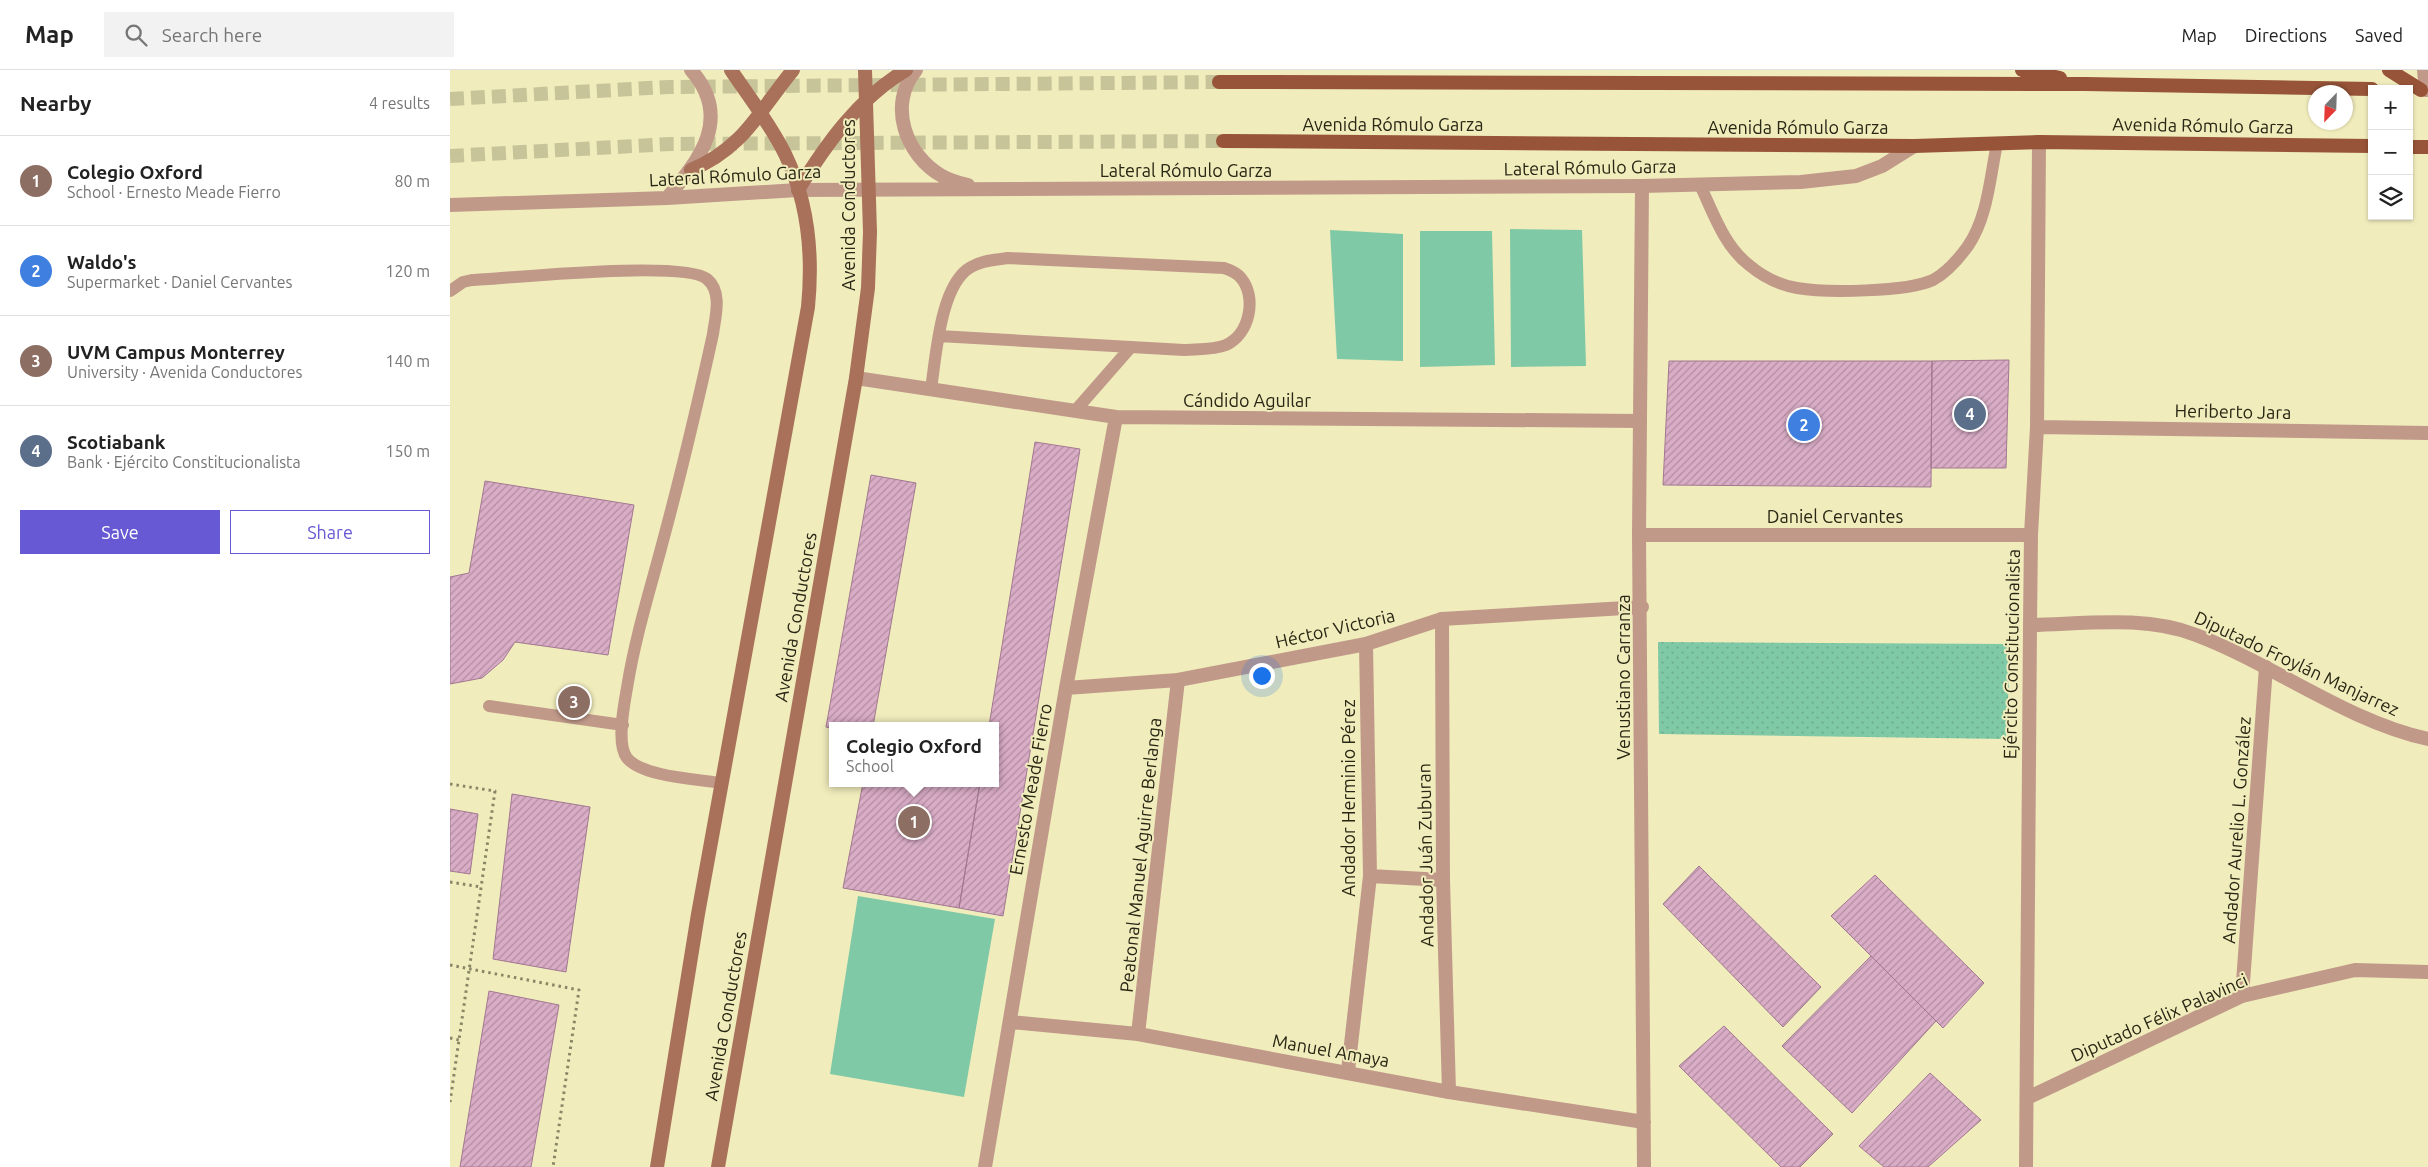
<!DOCTYPE html>
<meta charset="utf-8">
<style>
body{margin:0;font-family:Ubuntu,sans-serif;background:#f2f2f2;color:#222}
.controls{position:absolute;right:15px;top:15px;display:grid;overflow:hidden;border-radius:0px;box-shadow:0 1px 4px #0004}
.controls button{width:45px;height:45px;display:grid;place-items:center;padding:0;border:0;border-bottom:1px solid #e0e0e0;background:#fff;color:#222;font:25px sans-serif}
.compass{position:absolute;left:1858px;top:15px;width:45px;height:45px;border-radius:50%;background:#fff;box-shadow:0 1px 4px #0004;rotate:203deg}
.you{position:absolute;left:811px;top:605px;width:18px;height:18px;margin:-12px;border:4px solid #fff;border-radius:50%;background:#1a73e8;box-shadow:0 0 0 8px #1a73e833}
.badge{display:grid;place-items:center;width:32px;height:32px;border-radius:50%;background:#6659d3;color:#fff;font-size:16px;font-weight:700}
.pin{position:absolute;translate:-50% -50%;border:2px solid #fff;box-shadow:0 1px 5px #0006}
.popup{position:absolute;left:379px;top:652px;width:170px;height:65px;box-sizing:border-box;display:grid;place-content:center;border-radius:0px;background:#fff;filter:drop-shadow(0 1px 4px #0005);font-size:16px;white-space:nowrap;color:#767676}
.popup b{font-size:19px;color:#222}
.popup::after{content:'';position:absolute;left:50%;top:100%;margin-left:-10px;border:10px solid transparent;border-top-color:#fff}
.list{margin:0;padding:0;list-style:none}
h2{display:flex;justify-content:space-between;align-items:center;height:65px;margin:0;padding:0 20px;font-size:21px}
h2 small{font-size:16px;font-weight:400;color:#767676}
.list li{display:grid;grid-template-columns:32px 1fr auto;gap:15px;align-items:center;box-sizing:border-box;height:90px;padding:0 20px;border-top:1px solid #e0e0e0}
.list b{display:block;font-size:19px;white-space:nowrap}
.list p{margin:0;font-size:16px;white-space:nowrap;color:#767676}
.list em{font-size:16px;font-style:normal;color:#767676}
.actions{display:flex;gap:10px;padding:15px 20px}
.actions a{flex:1;padding:11px 0;border:1px solid #6659d3;border-radius:0px;text-align:center;font-size:18px;color:#6659d3}
.actions .main{background:#6659d3;color:#fff}
.icon{flex:none;width:28px;height:28px;fill:none;stroke:currentColor;stroke-width:2;stroke-linecap:round;stroke-linejoin:round}
.map{position:relative;flex:none;width:1978px;height:1097px;overflow:hidden}
header{display:flex;align-items:center;gap:30px;box-sizing:border-box;height:70px;padding:0 25px;background:#fff;border-bottom:1px solid #e0e0e0}
header strong{font-size:24px}
nav{display:flex;gap:28px;margin-inline-start:auto;font-size:18px}
.search{width:350px;height:45px;background:#f2f2f2;display:flex;align-items:center;gap:12px;box-sizing:border-box;padding:0 18px;border-radius:0px;color:#767676;font-size:19px}
main{display:flex}
aside{flex:1;background:#fff}
.map>svg:first-child{display:block}
.park{fill:url(#park-dots)}
.pitch{fill:#7fc9a6}
.building{fill:url(#building-hatch);stroke:#a27891}
.lines{fill:none;stroke-linecap:round;stroke-linejoin:round}
.primary-tunnel{stroke:#c8c49a;stroke-width:14;stroke-dasharray:14 7;stroke-linecap:butt}
.path{stroke:#898666;stroke-width:3;stroke-dasharray:2.5 4;stroke-linecap:butt}
.service{stroke:#c09989;stroke-width:12}
.pedestrian{stroke:#c09989;stroke-width:14}
.minor{stroke:#c09989;stroke-width:14}
.tertiary{stroke:#c09989;stroke-width:14}
.secondary{stroke:#a9715a;stroke-width:14}
.primary{stroke:#975438;stroke-width:14}
.labels{text-anchor:middle;dominant-baseline:central;stroke-width:4;stroke-linejoin:round;paint-order:stroke}
.street-label{font-size:18px;fill:#282614;stroke:#f0ecbc}
</style>
<header>
<strong>Map</strong>
<div class="search"><svg class="icon" aria-label="search" viewBox="0 0 24 24"><circle cx="10" cy="10" r="6"/><path d="M15 15l6 6"/></svg>Search here</div>
<nav><a>Map</a><a>Directions</a><a>Saved</a></nav>
</header>
<main>
<aside>
<h2>Nearby<small>4 results</small></h2>
<ul class="list">
<li><span class="badge" style="background:#8d6e63">1</span><div><b>Colegio Oxford</b><p>School · Ernesto Meade Fierro</p></div><em>80 m</em></li>
<li><span class="badge" style="background:#3f7fe0">2</span><div><b>Waldo's</b><p>Supermarket · Daniel Cervantes</p></div><em>120 m</em></li>
<li><span class="badge" style="background:#8d6e63">3</span><div><b>UVM Campus Monterrey</b><p>University · Avenida Conductores</p></div><em>140 m</em></li>
<li><span class="badge" style="background:#5c6f8a">4</span><div><b>Scotiabank</b><p>Bank · Ejército Constitucionalista</p></div><em>150 m</em></li>
</ul>
<div class="actions"><a class="main">Save</a><a>Share</a></div>
</aside>
<div class="map">
<svg width="1978" height="1097" viewBox="0 0 1978 1097">
<defs>
<pattern id="park-dots" width="8" height="8" patternUnits="userSpaceOnUse" patternTransform="scale(1.25)"><rect width="8" height="8" fill="#7fc9a6"/><path d="M2 2h.1M6 6h.1" fill="none" stroke="#6eac8e" stroke-width="1.8" stroke-linecap="round"/></pattern>
<pattern id="building-hatch" width="6" height="6" patternUnits="userSpaceOnUse" patternTransform="scale(1.25)"><rect width="6" height="6" fill="#daadc7"/><path d="M-1 1l2-2M0 6l6-6M5 7l2-2" fill="none" stroke="#b18da0"/></pattern>
</defs>
<rect width="100%" height="100%" fill="#f0ecbc"/>
<!-- park -->
<path class="park" d="M1208,572L1561,574L1556,669L1209,664Z"/>
<!-- pitch -->
<path class="pitch" d="M1060,159L1132,160L1136,296L1061,297Z
M880,160L953,164V291L887,289Z
M970,161H1042L1045,295L970,297Z
M408,826L545,849L514,1027L380,1004Z"/>
<!-- building -->
<path class="building" d="M1559,290L1556,398H1481L1482,291Z
M1219,291H1482L1481,417L1213,415Z
M585,372L630,379L553,846L509,838L530,713H545V656H539Z
M421,405L466,413L423,656H383V659L376,657Z
M35,411L184,435L158,585L65,572L53,590L32,608L0,614V507L19,503Z
M413,713H530L509,838L393,818Z
M62,724L140,737L116,902L43,889Z
M0,739L28,744L20,804L0,801Z
M1249,796L1371,917L1333,957L1213,834Z
M1425,805L1534,913L1493,958L1381,846Z
M1421,886L1486,951L1402,1043L1332,976Z
M39,921L109,935L81,1097H10Z
M1274,956L1383,1064L1350,1097H1331L1229,996Z
M1480,1003L1531,1050L1478,1097H1434L1409,1076Z"/>
<g class="lines">
<!-- primary-tunnel -->
<path class="primary-tunnel" d="M0,29L218,17L769,12
M0,86L221,74L773,71"/>
<!-- path -->
<path class="path" d="M0,714L45,721L0,1032
M0,812L31,817
M0,895L129,920L103,1097
M0,968L9,970"/>
<!-- service -->
<path class="service" d="M1250,115C1263,142 1274,176 1299,195C1312,206 1330,215 1347,218C1376,223 1457,222 1483,210C1496,203 1510,187 1518,176C1538,147 1540,106 1547,74
M0,221L13,212L22,210C61,208 234,190 257,209C273,222 265,248 263,264C248,332 232,400 214,467C201,517 185,567 177,618C174,635 166,674 177,688C193,707 247,709 271,713
M481,319C486,287 490,214 521,197C532,190 546,190 558,188L774,198C780,200 787,203 791,208C807,227 800,264 776,275C764,280 747,279 734,280L489,266
M625,341L681,277
M39,636L173,655"/>
<!-- pedestrian -->
<path class="pedestrian" d="M992,549L993,810L999,1022
M920,806L993,810
M1792,926L1816,597
M688,964L728,610
M898,1001L920,806L916,574"/>
<!-- minor -->
<path class="minor" d="M1974,0L1976,20
M1192,116L1189,465L1194,1097
M406,308L666,347L1190,351
M1587,357L1978,363
M1189,465H1581
M1580,555C1633,554 1695,545 1746,565C1823,594 1898,652 1978,669
M616,618L728,610L916,574L992,549L1192,537
M560,952L688,964L999,1022L1194,1052
M1577,1028L1792,926L1905,900L1978,902
M535,1097L616,618L666,347
M1576,1097L1580,555L1581,465L1587,357L1589,72"/>
<!-- tertiary -->
<path class="tertiary" d="M466,0C437,35 456,86 492,106C500,111 509,113 518,115
M217,128C250,89 283,48 241,0
M0,135L217,128L348,120L1192,116L1351,112L1406,106L1432,96L1464,76"/>
<!-- secondary -->
<path class="secondary" d="M241,100C294,78 309,41 343,0
M348,120C376,74 409,28 456,0
M207,1097L248,844L358,237C363,186 358,131 335,84C321,55 299,27 281,0
M268,1097L406,308L418,218L420,162L415,0"/>
<!-- primary -->
<path class="primary" d="M1572,0L1610,8
M1939,0L1971,20
M769,12L1635,14L1922,19
M773,71L1464,76L1589,72L1922,76
M1959,77H1978"/>
</g>
<g class="labels">
<!-- street labels -->
<g class="street-label">
<text x="943" y="54">Avenida Rómulo Garza</text>
<text transform="translate(1753 55) rotate(1)">Avenida Rómulo Garza</text>
<text x="1348" y="57">Avenida Rómulo Garza</text>
<text transform="translate(1140 97) rotate(-1)">Lateral Rómulo Garza</text>
<text x="736" y="100">Lateral Rómulo Garza</text>
<text transform="translate(285 105) rotate(-3)">Lateral Rómulo Garza</text>
<text transform="translate(398 135) rotate(-90)">Avenida Conductores</text>
<text x="797" y="330">Cándido Aguilar</text>
<text transform="translate(1783 341) rotate(1)">Heriberto Jara</text>
<text x="1385" y="446">Daniel Cervantes</text>
<text transform="translate(345 547) rotate(-80)">Avenida Conductores</text>
<text transform="translate(885 558) rotate(-13)">Héctor Victoria</text>
<text transform="translate(1561 584) rotate(-89)">Ejército Constitucionalista</text>
<text transform="translate(1847 593) rotate(25)">Diputado Froylán Manjarrez</text>
<text transform="translate(1173 607) rotate(-90)">Venustiano Carranza</text>
<text transform="translate(580 719) rotate(-80)">Ernesto Meade Fierro</text>
<text transform="translate(898 728) rotate(-90)">Andador Herminio Pérez</text>
<text transform="translate(1786 760) rotate(-86)">Andador Aurelio L. González</text>
<text transform="translate(690 785) rotate(-84)">Peatonal Manuel Aguirre Berlanga</text>
<text transform="translate(975 785) rotate(-91)">Andador Juán Zuburan</text>
<text transform="translate(275 946) rotate(-80)">Avenida Conductores</text>
<text transform="translate(1709 947) rotate(-24)">Diputado Félix Palavinci</text>
<text transform="translate(881 980) rotate(10)">Manuel Amaya</text>
</g>
</g>
</svg>
<div class="controls">
<button>+</button>
<button>−</button>
<button><svg class="icon" aria-label="layers" viewBox="0 0 24 24"><path d="M12 4l9 5-9 5-9-5zM3 14l9 5 9-5"/></svg></button>
</div>
<svg class="compass" viewBox="-18 -18 36 36"><path d="M0-13l5 13h-10z" fill="#e53935"/><path d="M0 13l5-13h-10z" fill="#767676"/></svg>
<div class="you"></div>
<div class="pin badge" style="left:464px;top:752px;background:#8d6e63">1</div>
<div class="popup"><b>Colegio Oxford</b>School</div>
<div class="pin badge" style="left:1354px;top:355px;background:#3f7fe0">2</div>
<div class="pin badge" style="left:124px;top:632px;background:#8d6e63">3</div>
<div class="pin badge" style="left:1520px;top:344px;background:#5c6f8a">4</div>
</div>
</main>
